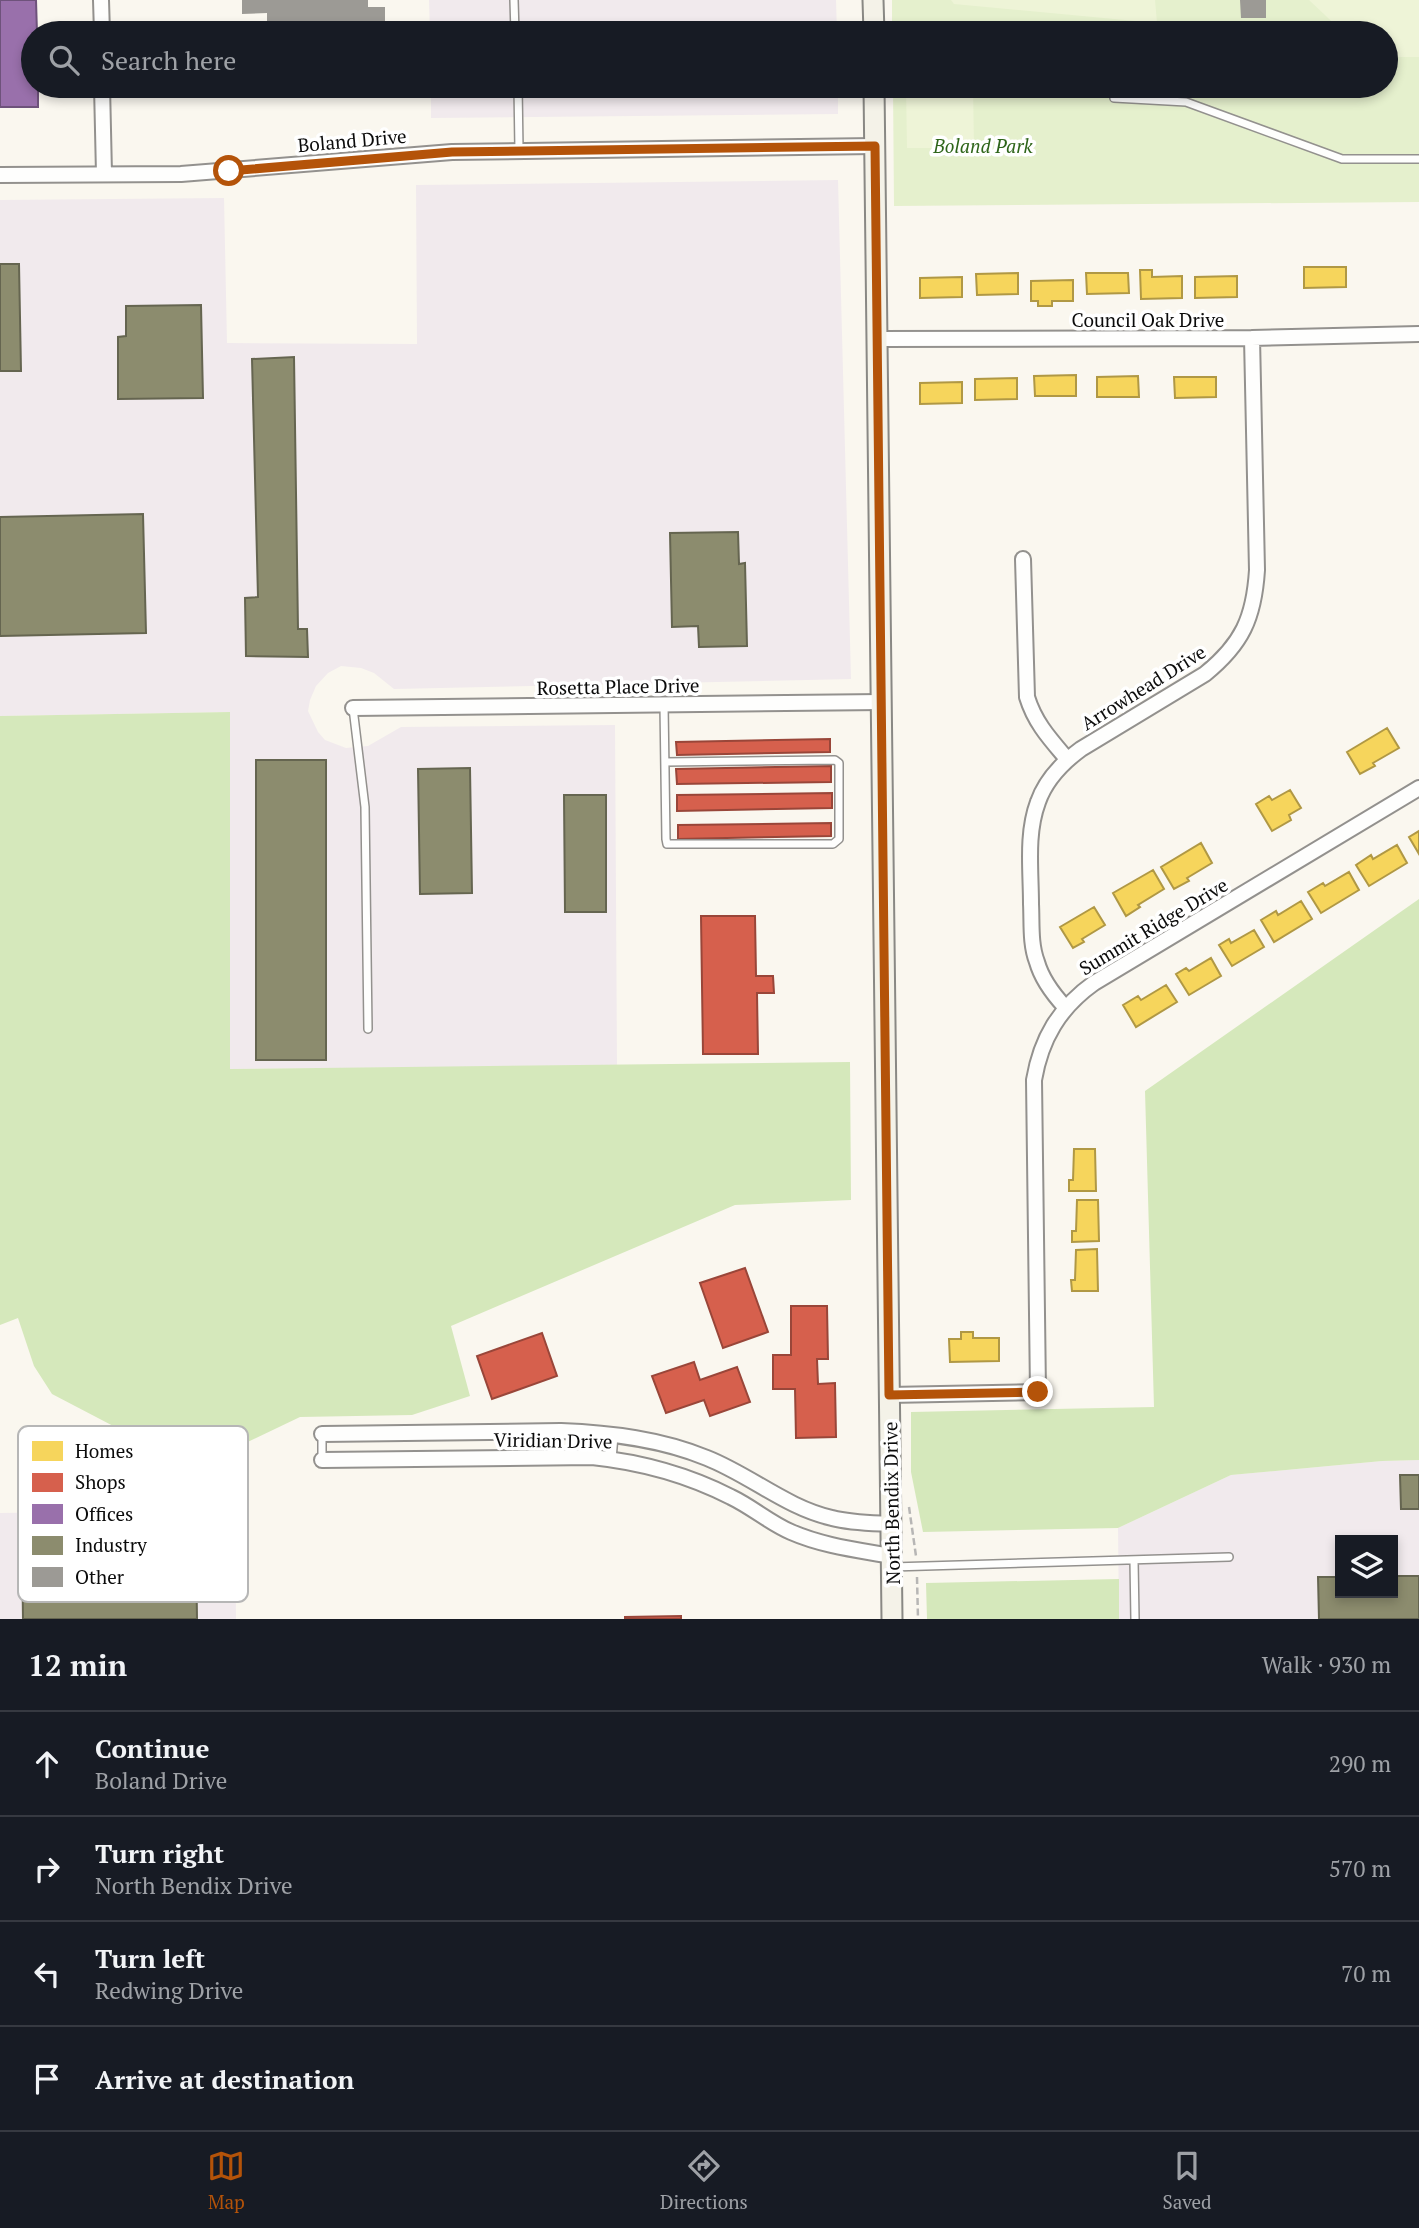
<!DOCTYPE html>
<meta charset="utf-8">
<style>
body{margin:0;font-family:"PT Serif",serif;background:#20242c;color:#f1f3f6}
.controls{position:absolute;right:21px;bottom:21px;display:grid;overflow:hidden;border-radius:0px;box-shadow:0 4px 10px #0003}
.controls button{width:63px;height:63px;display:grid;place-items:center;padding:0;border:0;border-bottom:2px solid #363941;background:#171b24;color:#f1f3f6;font:35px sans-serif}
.stop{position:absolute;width:21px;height:21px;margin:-16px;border:5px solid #b45309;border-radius:50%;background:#fff}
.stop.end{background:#b45309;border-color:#fff;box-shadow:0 2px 7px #0008}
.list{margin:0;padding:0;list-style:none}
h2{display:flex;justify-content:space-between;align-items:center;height:91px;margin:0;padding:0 28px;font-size:30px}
h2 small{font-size:23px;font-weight:400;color:#9ea1a6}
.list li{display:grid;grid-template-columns:46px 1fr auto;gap:21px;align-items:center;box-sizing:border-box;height:105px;padding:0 28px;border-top:2px solid #363941}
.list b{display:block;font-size:26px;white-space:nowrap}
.list p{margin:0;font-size:23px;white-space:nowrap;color:#9ea1a6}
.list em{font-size:23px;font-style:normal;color:#9ea1a6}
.icon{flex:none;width:38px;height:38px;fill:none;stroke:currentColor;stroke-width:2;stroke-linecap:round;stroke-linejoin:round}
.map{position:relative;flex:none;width:1419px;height:1619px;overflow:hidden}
.search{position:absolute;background:#171b24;box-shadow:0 4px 10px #0003;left:21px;right:21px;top:21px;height:77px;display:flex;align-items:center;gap:18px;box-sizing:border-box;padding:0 24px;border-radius:38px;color:#9ea1a6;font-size:26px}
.sheet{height:511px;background:#171b24}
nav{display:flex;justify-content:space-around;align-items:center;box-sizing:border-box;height:98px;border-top:2px solid #363941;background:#171b24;font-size:19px;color:#9ea1a6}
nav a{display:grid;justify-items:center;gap:4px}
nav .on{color:#b45309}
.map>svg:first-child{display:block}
.industrial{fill:#f1eaed;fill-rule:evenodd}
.green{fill:#e5f0cd}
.forest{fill:#d5e8bb}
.pitch{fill:#eef4d7}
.homes{fill:#f6d55c;stroke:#b09844;stroke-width:2}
.shops{fill:#d6604d;stroke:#994639;stroke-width:2}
.offices{fill:#9970ab;stroke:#6e527b;stroke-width:2}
.industry{fill:#8c8c6e;stroke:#656550;stroke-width:2}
.building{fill:#9c9a95}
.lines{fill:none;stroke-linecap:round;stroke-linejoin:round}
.lane-casing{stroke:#93918e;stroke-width:10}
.street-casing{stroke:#93918e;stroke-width:18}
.secondary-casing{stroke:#898884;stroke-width:23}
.path{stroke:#b7b6b5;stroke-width:2.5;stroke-dasharray:7 3.5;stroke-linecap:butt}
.lane{stroke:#fefefd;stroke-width:7}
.street{stroke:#fefefd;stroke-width:14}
.secondary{stroke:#f4f2e8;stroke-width:19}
.route{stroke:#b45309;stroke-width:9}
.labels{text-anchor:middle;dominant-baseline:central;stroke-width:7;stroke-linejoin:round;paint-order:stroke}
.street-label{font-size:19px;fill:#0b0b0b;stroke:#fff}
.park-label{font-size:19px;font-style:italic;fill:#2e651a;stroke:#fff}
.key{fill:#fff;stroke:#b6b6b6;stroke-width:2}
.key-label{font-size:19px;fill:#0b0b0b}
</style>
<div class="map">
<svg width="1419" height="1619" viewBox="0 0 1419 1619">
<rect width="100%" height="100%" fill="#faf7ef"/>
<!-- industrial -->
<path class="industrial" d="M429,0H836L837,33H430Z
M431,86H838V114L431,118Z
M838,180L851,679L394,689L374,673L361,668L341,666L328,673L316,686L310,700L308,711L318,732L325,740L346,748L368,746L401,727L615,725L617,1066L229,1069L230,712L0,716V200L224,198L227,343L417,344L416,185Z
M1419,1460V1619H1119L1118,1528L1231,1475L1382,1461ZM1340,1540H1393V1593H1340Z
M235,1510L236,1619H0V1513Z"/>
<!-- green -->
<path class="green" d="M892,0H1419V202L894,206L893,86H1386V33H892Z"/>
<!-- forest -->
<path class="forest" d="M230,712V1069L850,1062L851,1200L735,1205L451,1326L470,1396L412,1415L300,1417L210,1460L163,1452L52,1394L34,1366L18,1318L0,1325V716Z
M1419,899V1460L1382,1461L1231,1475L1118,1528L923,1532L911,1472V1412L1154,1407L1145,1091Z
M1119,1579V1619H927L926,1583Z"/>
<!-- pitch -->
<path class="pitch" d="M951,0H1155L1157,23L954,4Z
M1309,0H1419V57H1386V33H1344Z
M906,86H973L974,148H907Z"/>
<!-- homes -->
<path class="homes" d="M1304,267H1346V287L1304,288Z
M1140,270H1152V277L1182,276V298L1141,299Z
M1018,273V294L977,295L976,274Z
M1086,273H1128L1129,293L1087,294Z
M1237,276V297L1195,298V277Z
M962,277V297L920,298V278Z
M1073,280V301H1052V306H1038V301H1031V281Z
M1076,375V396H1035L1034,376Z
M1138,376L1139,397H1097V377Z
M1174,377H1216V397L1175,398Z
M1017,378V399L975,400V379Z
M962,382V403L920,404V383Z
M1387,728L1399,748L1373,763L1375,766L1360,774L1347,752Z
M1290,790L1301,808L1289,815L1291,820L1272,831L1256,804L1269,796L1272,800Z
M1419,831V854L1409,837Z
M1201,843L1212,863L1187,878L1189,881L1174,889L1161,867Z
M1397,845L1407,863L1369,886L1356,865L1371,855L1373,859Z
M1153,870L1164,889L1138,905L1140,907L1126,916L1113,893Z
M1349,872L1359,890L1321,913L1308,892L1323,883L1325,886Z
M1301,901L1312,919L1274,942L1261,920L1276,911L1278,915Z
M1094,907L1105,925L1082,939L1084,942L1073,948L1060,927Z
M1254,930L1264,947L1232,966L1219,945L1229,939L1231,943Z
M1211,958L1221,976L1189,995L1176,974L1186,968L1189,971Z
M1166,985L1177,1002L1136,1027L1123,1005L1138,996L1141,1000Z
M1074,1149H1095L1096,1191H1069V1180H1073Z
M1077,1200H1098L1099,1241L1072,1242V1231H1076Z
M1097,1249L1098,1291H1072L1071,1280H1075L1076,1250Z
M961,1332H973V1338H999V1361L950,1362L949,1339H961Z"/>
<!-- shops -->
<path class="shops" d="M830,739V752L677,755L676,742Z
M831,766V782L677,784L676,769Z
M832,793V808L677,811V795Z
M831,823V836L678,839V825Z
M701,916H755L756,976H773L774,993H757L758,1054H703Z
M745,1268L768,1332L723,1348L700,1283Z
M791,1306H827L828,1359H817L818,1384L835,1383L836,1437L796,1438L795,1389H773V1355H791Z
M542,1333L557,1376L492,1399L477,1356Z
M694,1362L700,1380L737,1367L750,1402L710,1416L704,1400L666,1413L652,1376Z
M681,1616V1619H625V1617Z"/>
<!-- offices -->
<path class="offices" d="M0,0H36L37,33H33V86H38V107H0Z"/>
<!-- industry -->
<path class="industry" d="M0,264H19L21,371H0Z
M201,305L203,398L118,399V337L126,336V306Z
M294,357L298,629H307L308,657L246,656L245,598L258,597L252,359Z
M143,514L146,633L0,636V517Z
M738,532L739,564L745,563L747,646L699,647L698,626L672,627L670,533Z
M256,760H326V1060H256Z
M470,768L472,893L420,894L418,769Z
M564,795H606V912H565Z
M1400,1475H1419V1509H1401Z
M196,1544L197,1619H23L22,1546Z
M1393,1576H1419V1619H1319L1318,1577H1340V1593H1393Z"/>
<!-- building -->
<path class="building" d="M242,0H368V7H385V33H267V13L242,14Z
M1240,0H1266V18H1241Z"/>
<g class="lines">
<defs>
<path id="lane" d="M514,0L515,33
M518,86L519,150
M1114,98L1186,102L1342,159H1419
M664,705L666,839L667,844H833L839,839V763L835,760L665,762
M353,708L365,807L368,1029
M322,1434V1460
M612,1459L614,1436
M1134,1560L1135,1619
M892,1567L1229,1557"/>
<path id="street" d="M101,0L102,33
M102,86L104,174
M0,175L181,174L452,152L875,146
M878,339L1252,338L1419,334
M1023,559L1027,697C1035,723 1050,739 1067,759
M353,708L882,702
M1065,1007C1053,994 1042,980 1037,962C1030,944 1032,923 1031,904C1031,870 1026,834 1038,802C1046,779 1062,763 1081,749L1205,674C1242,644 1254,618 1257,570L1252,338
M889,1395L1038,1392L1034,1080C1041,1039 1059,1008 1094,983L1419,788
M322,1434L561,1431C611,1433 661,1439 707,1458C750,1475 787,1508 832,1518C851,1523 871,1523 891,1524
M322,1460L592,1457C640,1462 688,1475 731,1497C752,1507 770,1523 791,1532C823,1546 858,1550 891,1556"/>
<path id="secondary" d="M873,0L874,33
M874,86L892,1619"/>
</defs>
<!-- lane casing -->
<use href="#lane" class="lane-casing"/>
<!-- street casing -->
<use href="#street" class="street-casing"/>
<!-- secondary casing -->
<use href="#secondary" class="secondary-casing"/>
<!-- path -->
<path class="path" d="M909,1507L916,1556
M917,1577L918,1619"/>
<!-- lane -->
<use href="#lane" class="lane"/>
<!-- street -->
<use href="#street" class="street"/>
<!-- secondary -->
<use href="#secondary" class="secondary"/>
</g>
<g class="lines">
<!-- route -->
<path class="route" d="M229,171L452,152L875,146L889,1395L1038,1392"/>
</g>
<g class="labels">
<!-- street labels -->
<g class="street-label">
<text transform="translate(352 140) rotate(-5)">Boland Drive</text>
<text x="1148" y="319">Council Oak Drive</text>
<text transform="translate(618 686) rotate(-1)">Rosetta Place Drive</text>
<text transform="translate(1143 687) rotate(-32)">Arrowhead Drive</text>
<text transform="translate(1153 926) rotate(-31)">Summit Ridge Drive</text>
<text transform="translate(553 1440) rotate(1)">Viridian Drive</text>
<text transform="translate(891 1503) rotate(-91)">North Bendix Drive</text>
</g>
<!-- park labels -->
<g class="park-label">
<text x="983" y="145">Boland Park</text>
</g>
</g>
<!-- legend -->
<rect x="18" y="1426" width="230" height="176" rx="10" class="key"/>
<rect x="32" y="1441" width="31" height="20" fill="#f6d55c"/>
<rect x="32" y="1473" width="31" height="19" fill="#d6604d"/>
<rect x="32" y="1504" width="31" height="20" fill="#9970ab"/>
<rect x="32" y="1536" width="31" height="19" fill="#8c8c6e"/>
<rect x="32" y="1567" width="31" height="20" fill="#9c9a95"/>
<g class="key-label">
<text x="75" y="1458">Homes</text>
<text x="75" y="1489">Shops</text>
<text x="75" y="1521">Offices</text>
<text x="75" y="1552">Industry</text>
<text x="75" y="1584">Other</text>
</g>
</svg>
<div class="controls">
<button><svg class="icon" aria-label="layers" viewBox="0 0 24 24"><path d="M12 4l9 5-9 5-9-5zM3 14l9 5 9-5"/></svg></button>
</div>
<div class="stop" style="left:229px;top:171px"></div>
<div class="stop end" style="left:1038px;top:1392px"></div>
<div class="search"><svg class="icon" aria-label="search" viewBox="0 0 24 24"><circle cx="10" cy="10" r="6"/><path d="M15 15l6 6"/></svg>Search here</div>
</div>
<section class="sheet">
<h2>12 min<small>Walk · 930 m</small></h2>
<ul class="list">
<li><svg class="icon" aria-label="ahead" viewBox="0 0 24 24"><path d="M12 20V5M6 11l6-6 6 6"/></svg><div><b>Continue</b><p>Boland Drive</p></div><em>290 m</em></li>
<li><svg class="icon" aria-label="right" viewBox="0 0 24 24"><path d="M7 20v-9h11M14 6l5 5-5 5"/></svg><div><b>Turn right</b><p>North Bendix Drive</p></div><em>570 m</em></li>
<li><svg class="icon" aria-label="left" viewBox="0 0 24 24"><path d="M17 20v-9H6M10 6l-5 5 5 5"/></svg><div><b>Turn left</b><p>Redwing Drive</p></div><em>70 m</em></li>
<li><svg class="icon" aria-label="arrive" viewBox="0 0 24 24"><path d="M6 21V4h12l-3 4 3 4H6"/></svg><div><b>Arrive at destination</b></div></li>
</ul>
</section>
<nav>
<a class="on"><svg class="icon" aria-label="map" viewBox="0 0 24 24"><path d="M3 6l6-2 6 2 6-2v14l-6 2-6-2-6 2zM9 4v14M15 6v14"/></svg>Map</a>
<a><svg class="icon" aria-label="directions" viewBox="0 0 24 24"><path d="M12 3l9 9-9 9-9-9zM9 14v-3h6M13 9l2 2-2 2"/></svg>Directions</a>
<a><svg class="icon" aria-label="saved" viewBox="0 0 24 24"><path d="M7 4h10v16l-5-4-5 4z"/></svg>Saved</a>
</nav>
